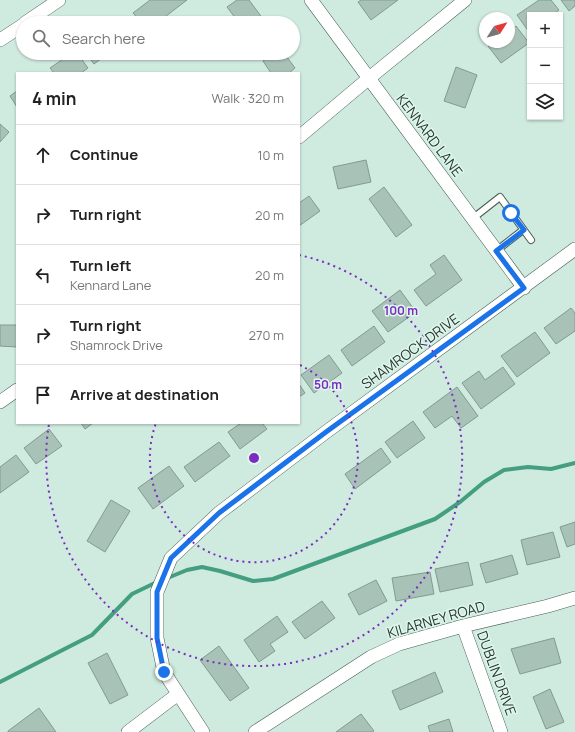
<!DOCTYPE html>
<meta charset="utf-8">
<style>
body{margin:0;font-family:Manrope,sans-serif;background:#f6f6f6;color:#222}
.controls{position:absolute;right:12px;top:12px;display:grid;overflow:hidden;border-radius:0px;box-shadow:0 1px 3px #0004}
.controls button{width:36px;height:36px;display:grid;place-items:center;padding:0;border:0;border-bottom:1px solid #e0e0e0;background:#fff;color:#222;font:20px sans-serif}
.compass{position:absolute;left:479px;top:12px;width:36px;height:36px;border-radius:50%;background:#fff;box-shadow:0 1px 3px #0004;rotate:54deg}
.stop{position:absolute;width:12px;height:12px;margin:-9px;border:3px solid #1a73e8;border-radius:50%;background:#fff}
.stop.end{background:#1a73e8;border-color:#fff;box-shadow:0 1px 4px #0008}
.list{margin:0;padding:0;list-style:none}
h2{display:flex;justify-content:space-between;align-items:center;height:52px;margin:0;padding:0 16px;font-size:17px}
h2 small{font-size:13px;font-weight:400;color:#767676}
.list li{display:grid;grid-template-columns:26px 1fr auto;gap:12px;align-items:center;box-sizing:border-box;height:60px;padding:0 16px;border-top:1px solid #e0e0e0}
.list b{display:block;font-size:15px;white-space:nowrap}
.list p{margin:0;font-size:13px;white-space:nowrap;color:#767676}
.list em{font-size:13px;font-style:normal;color:#767676}
.icon{flex:none;width:22px;height:22px;fill:none;stroke:currentColor;stroke-width:2;stroke-linecap:round;stroke-linejoin:round}
.map{position:relative;flex:none;width:575px;height:732px;overflow:hidden}
.search{position:absolute;background:#fff;box-shadow:0 1px 3px #0004;left:16px;top:16px;width:284px;height:44px;display:flex;align-items:center;gap:10px;box-sizing:border-box;padding:0 14px;border-radius:22px;color:#767676;font-size:15px}
.panel{position:absolute;background:#fff;box-shadow:0 1px 3px #0004;left:16px;top:72px;width:284px;height:352px;border-radius:0px}
.map>svg:first-child{display:block}
.lines{fill:none;stroke-linecap:round;stroke-linejoin:round}
.stream{stroke:#449e81;stroke-width:4}
.building{fill:#a9c2b8;stroke:#829b91}
.lane-casing{stroke:#485f56;stroke-width:8}
.street-casing{stroke:#485f56;stroke-width:14}
.lane{stroke:#fff;stroke-width:6}
.street{stroke:#fff;stroke-width:13}
.route{stroke:#1a73e8;stroke-width:5}
.ring{fill:none;stroke:#7b2cbf;stroke-width:2;stroke-dasharray:2 4}
.labels{text-anchor:middle;dominant-baseline:central;stroke-width:3;stroke-linejoin:round;paint-order:stroke}
.street-label{font-size:14px;fill:#2b3531;stroke:#ddf7ec}
.centre{fill:#7b2cbf;stroke:#ddf7ec;stroke-width:2}
.ring-label{font-size:12px;text-anchor:middle;font-weight:bold;fill:#7b2cbf;stroke:#ddf7ec;stroke-width:3;stroke-linejoin:round;paint-order:stroke}
</style>
<div class="map">
<svg width="575" height="732" viewBox="0 0 575 732">
<rect width="100%" height="100%" fill="#cfeadf"/>
<g class="lines">
<!-- stream -->
<path class="stream" d="M165,579L187,570L202,567L220,571L253,581L273,579L435,519L460,502L484,482L504,470L528,467L551,469L575,463
M0,682L92,635L132,594L157,582"/>
</g>
<!-- building -->
<path class="building" d="M150,0H187L157,23H142L133,13Z
M237,0H249L266,23H239L227,7Z
M361,0H398L371,20L358,2Z
M539,0H551L559,10L552,15H530L529,32L517,15Z
M561,0H575V6L569,11Z
M516,26L529,43L501,63L488,46L493,42H509V31Z
M72,53H77L88,68L81,73H54L50,68Z
M86,53H109L94,64Z
M274,53H284L295,68L289,73H271L263,61Z
M456,67L477,75L465,108L444,101Z
M17,91V107L10,96Z
M0,124L9,132L0,142Z
M366,160L371,182L338,189L333,167Z
M384,187L412,225L396,237L369,199Z
M309,196L320,211L299,226V203Z
M444,255L462,280L426,306L414,290L436,274L430,265Z
M400,290L416,312L388,332L372,311Z
M571,308L575,313V331L556,344L544,328Z
M0,325H17V347L0,346Z
M374,326L385,342L352,366L341,350Z
M535,332L550,353L517,377L501,356Z
M329,355L342,373L314,393L301,375Z
M503,367L515,384L481,409L462,383L479,371L485,380Z
M299,384L305,393L299,397Z
M457,387L478,416L461,428L452,416L435,428L423,412Z
M413,421L425,438L397,458L385,442Z
M81,423H93L85,429Z
M241,423H262L267,429L240,449L228,432Z
M49,429L62,446L36,464L24,448Z
M219,442L230,456L195,482L184,467Z
M381,448L391,462L355,489L345,474Z
M16,455L29,472L0,493V467Z
M169,466L184,486L153,509L138,488Z
M111,500L130,511L105,552L87,541Z
M575,522V544L567,547L560,527Z
M553,532L560,557L527,565L521,540Z
M512,555L518,574L486,583L480,564Z
M468,562L473,585L440,592L435,569Z
M430,572L434,594L396,601L392,578Z
M376,580L387,601L359,615L348,594Z
M322,601L335,618L305,639L292,622Z
M277,616L288,632L270,644L275,651L259,662L244,640Z
M554,638L561,663L520,674L511,649Z
M219,646L249,688L230,701L200,660Z
M107,653L128,695L110,704L88,663Z
M435,672L443,692L400,710L392,691Z
M550,689L564,722L546,729L533,697Z
M39,708L56,732H8V731Z
M361,714L374,731L372,732H336Z
M449,719L453,732H430L428,726Z"/>
<g class="lines">
<defs>
<path id="lane" d="M472,219L500,197L531,240
M496,251L523,230"/>
<path id="street" d="M311,0L524,288
M25,23L59,0
M0,40L23,25
M299,137L368,79L465,0
M0,402L17,390
M463,626L501,732
M128,732L178,694
M203,732L164,672L157,638V592L171,558L219,513L326,432L575,249
M255,732L371,657L399,644L463,626L548,606L575,598"/>
</defs>
<!-- lane casing -->
<use href="#lane" class="lane-casing"/>
<!-- street casing -->
<use href="#street" class="street-casing"/>
<!-- lane -->
<use href="#lane" class="lane"/>
<!-- street -->
<use href="#street" class="street"/>
</g>
<g class="lines">
<!-- route -->
<path class="route" d="M164,672L157,638V592L171,558L219,513L326,432L524,288L496,251L524,230L511,213"/>
</g>
<!-- distance rings -->
<g class="ring">
<path d="M300 365A104 104 0 1 1 156 423"/>
<path d="M299 255A208 208 0 1 1 49 424"/>
</g>
<g class="labels">
<!-- street labels -->
<g class="street-label">
<text transform="translate(430 135) rotate(53)">KENNARD LANE</text>
<text transform="translate(410 351) rotate(-36)">SHAMROCK DRIVE</text>
<text transform="translate(436 619) rotate(-16)">KILARNEY ROAD</text>
<text transform="translate(497 673) rotate(70)">DUBLIN DRIVE</text>
</g>
</g>
<circle cx="254" cy="458" r="6" class="centre"/>
<g class="ring-label">
<text x="401" y="315">100 m</text>
<text x="328" y="389">50 m</text>
</g>
</svg>
<div class="controls">
<button>+</button>
<button>−</button>
<button><svg class="icon" aria-label="layers" viewBox="0 0 24 24"><path d="M12 4l9 5-9 5-9-5zM3 14l9 5 9-5"/></svg></button>
</div>
<svg class="compass" viewBox="-18 -18 36 36"><path d="M0-13l5 13h-10z" fill="#e53935"/><path d="M0 13l5-13h-10z" fill="#767676"/></svg>
<div class="stop" style="left:511px;top:213px"></div>
<div class="stop end" style="left:164px;top:672px"></div>
<div class="search"><svg class="icon" aria-label="search" viewBox="0 0 24 24"><circle cx="10" cy="10" r="6"/><path d="M15 15l6 6"/></svg>Search here</div>
<section class="panel">
<h2>4 min<small>Walk · 320 m</small></h2>
<ul class="list">
<li><svg class="icon" aria-label="ahead" viewBox="0 0 24 24"><path d="M12 20V5M6 11l6-6 6 6"/></svg><div><b>Continue</b></div><em>10 m</em></li>
<li><svg class="icon" aria-label="right" viewBox="0 0 24 24"><path d="M7 20v-9h11M14 6l5 5-5 5"/></svg><div><b>Turn right</b></div><em>20 m</em></li>
<li><svg class="icon" aria-label="left" viewBox="0 0 24 24"><path d="M17 20v-9H6M10 6l-5 5 5 5"/></svg><div><b>Turn left</b><p>Kennard Lane</p></div><em>20 m</em></li>
<li><svg class="icon" aria-label="right" viewBox="0 0 24 24"><path d="M7 20v-9h11M14 6l5 5-5 5"/></svg><div><b>Turn right</b><p>Shamrock Drive</p></div><em>270 m</em></li>
<li><svg class="icon" aria-label="arrive" viewBox="0 0 24 24"><path d="M6 21V4h12l-3 4 3 4H6"/></svg><div><b>Arrive at destination</b></div></li>
</ul>
</section>
</div>
